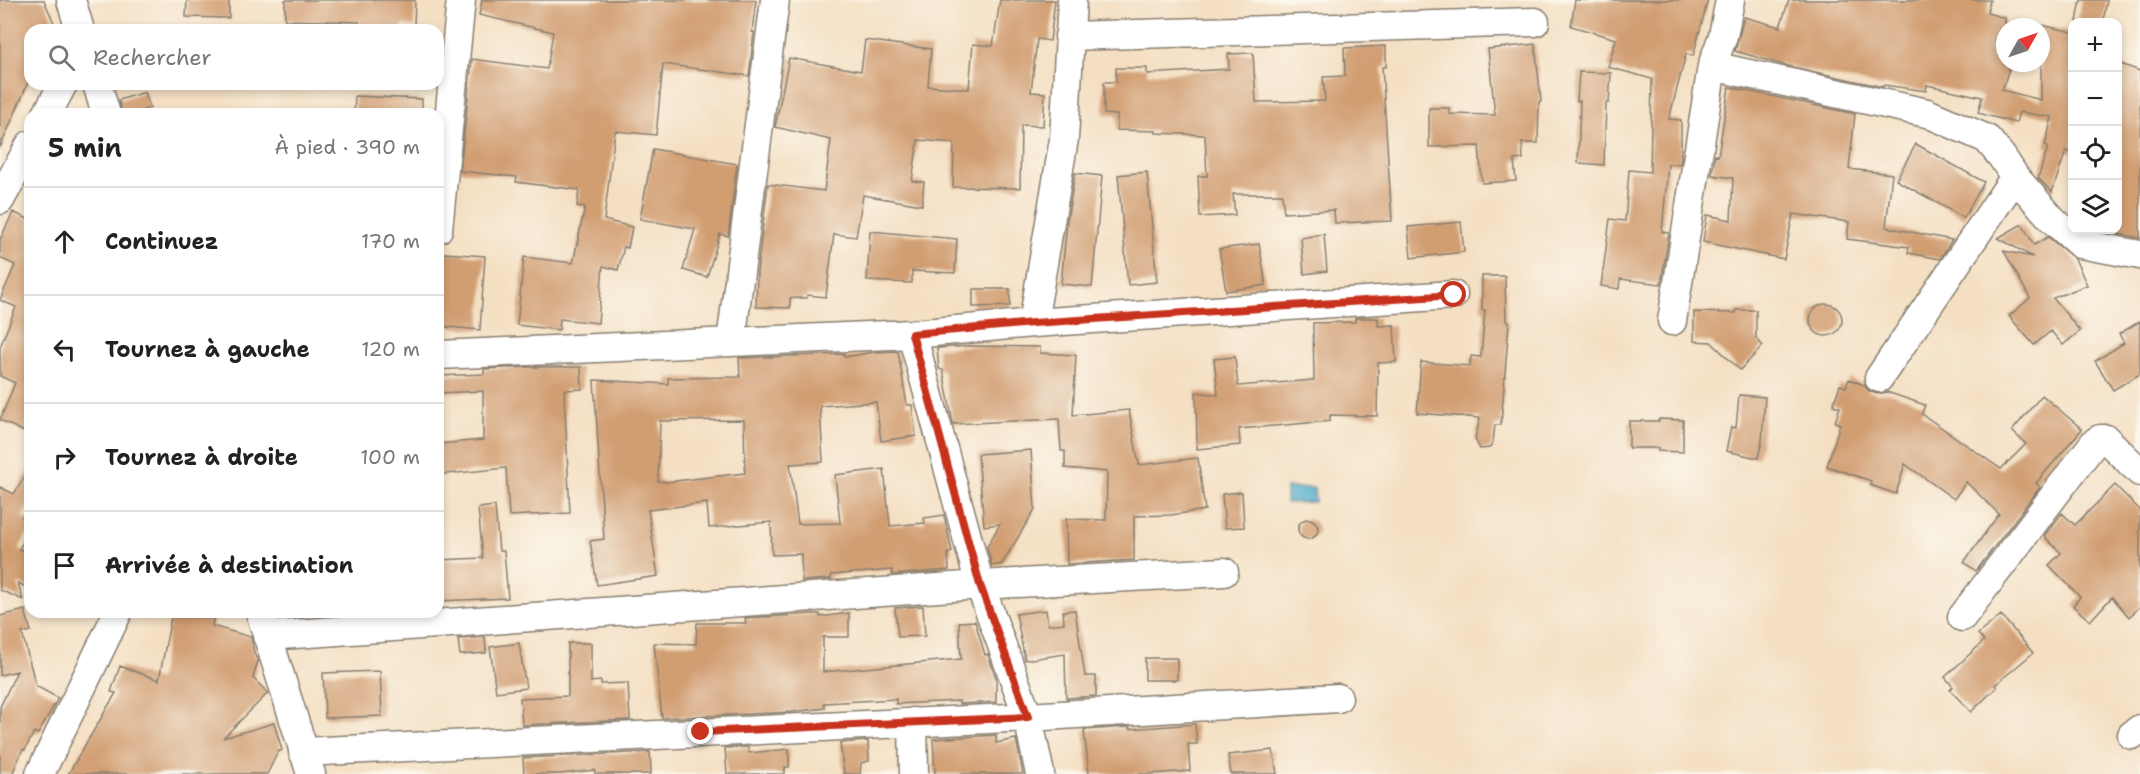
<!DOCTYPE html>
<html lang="fr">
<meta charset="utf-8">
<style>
body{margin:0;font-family:"Shantell Sans",sans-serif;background:#f2f2f2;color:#222}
.controls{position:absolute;right:18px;top:18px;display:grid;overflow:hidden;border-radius:12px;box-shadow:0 3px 9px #0003}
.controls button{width:54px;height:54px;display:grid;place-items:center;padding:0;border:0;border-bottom:2px solid #e0e0e0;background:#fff;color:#222;font:30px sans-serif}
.compass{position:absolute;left:1996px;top:18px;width:54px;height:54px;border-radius:50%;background:#fff;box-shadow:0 3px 9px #0003;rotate:50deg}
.stop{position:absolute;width:18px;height:18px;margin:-14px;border:4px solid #c8321e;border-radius:50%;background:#fff}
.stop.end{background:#c8321e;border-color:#fff;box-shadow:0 2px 6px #0008}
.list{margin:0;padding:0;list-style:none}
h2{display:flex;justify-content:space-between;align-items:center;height:78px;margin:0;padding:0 24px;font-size:26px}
h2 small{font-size:20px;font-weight:400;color:#767676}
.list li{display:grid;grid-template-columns:39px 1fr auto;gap:18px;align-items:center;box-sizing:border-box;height:108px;padding:0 24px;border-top:2px solid #e0e0e0}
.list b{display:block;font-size:22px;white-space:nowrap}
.list em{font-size:20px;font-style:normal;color:#767676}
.icon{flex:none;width:33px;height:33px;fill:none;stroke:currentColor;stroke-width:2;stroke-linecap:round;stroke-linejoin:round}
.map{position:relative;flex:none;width:2140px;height:774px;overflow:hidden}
.search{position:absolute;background:#fff;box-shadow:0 3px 9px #0003;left:24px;top:24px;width:420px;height:66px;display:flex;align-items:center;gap:15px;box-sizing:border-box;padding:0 21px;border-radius:18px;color:#767676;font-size:22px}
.panel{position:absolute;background:#fff;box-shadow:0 3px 9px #0003;left:24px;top:108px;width:420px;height:510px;border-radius:18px}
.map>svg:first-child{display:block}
.water{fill:#4faccd;stroke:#366474;stroke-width:1.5}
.building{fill:#d19e72;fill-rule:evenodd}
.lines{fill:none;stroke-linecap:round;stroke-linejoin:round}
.minor-casing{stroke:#887e6f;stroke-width:31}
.minor{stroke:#fff;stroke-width:28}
.route{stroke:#c8321e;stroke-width:8}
</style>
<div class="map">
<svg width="2140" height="774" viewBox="0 0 2140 774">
<rect width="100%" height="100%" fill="#fbf7ec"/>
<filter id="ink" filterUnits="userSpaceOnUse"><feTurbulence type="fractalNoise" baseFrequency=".0167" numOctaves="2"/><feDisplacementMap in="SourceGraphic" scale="12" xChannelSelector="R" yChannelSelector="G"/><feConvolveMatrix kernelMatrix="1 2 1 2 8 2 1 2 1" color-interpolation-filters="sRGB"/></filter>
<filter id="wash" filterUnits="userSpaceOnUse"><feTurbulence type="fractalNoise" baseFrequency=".008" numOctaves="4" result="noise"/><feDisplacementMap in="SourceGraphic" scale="24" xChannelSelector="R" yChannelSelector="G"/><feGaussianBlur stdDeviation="1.35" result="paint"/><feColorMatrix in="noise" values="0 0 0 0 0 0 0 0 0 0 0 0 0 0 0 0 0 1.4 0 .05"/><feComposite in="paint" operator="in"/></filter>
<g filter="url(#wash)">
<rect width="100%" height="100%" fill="#f4dfc2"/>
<!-- water -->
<path class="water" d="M1286,488H1314L1315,502L1286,503Z"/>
<g id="blocks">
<!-- building -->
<path class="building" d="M0,0H44L57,30H30V78L0,148Z
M187,0H229V18L186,17Z
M285,0H415L414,26L402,25V30H358L359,22L285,20Z
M482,0H756L752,32H754L749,76L663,64L656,135L615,131L604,220L632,227L628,248L624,247L618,270L603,266L598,323L560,319L559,330L517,325L524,257L573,263L585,207L577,206L579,190L516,182L517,177L460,171L472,59L547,69L553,32L479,15Z
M1000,0H1055L1050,41L1037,39L1031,92L1045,93L1043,126L1021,125L1020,188L953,187L954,143L918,140L912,181L924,182L922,205L863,195L856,237L834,234L826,297L807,295V298H790V308L756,307L757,272L768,184L824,191L831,140L775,127L789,58L861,71L865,40L931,49L928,86L969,89L973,44L993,46Z
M1575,0H1708L1693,56L1686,54L1669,119L1681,120V157L1680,164H1668L1662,232L1669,233L1661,284L1620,279L1619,289L1601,286L1610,219L1625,221L1629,170L1650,172L1652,79L1608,67L1616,39L1571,26Z
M1789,0H1990L1987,13L2005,18V63H2011L2002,90L2041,100V25L2073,32V153L2066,151L2052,192L2038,178L2048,147L2045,146L2052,117L2019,112L2016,123L1978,113L1982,97L1927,85L1926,91L1884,85L1883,87L1784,65L1735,51L1744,17L1780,27Z
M2081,0H2107L2103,22H2077Z
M1535,44L1541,101L1539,102L1538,143H1522L1523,159L1514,160L1516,181L1482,183L1479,146L1429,147V108H1449V114L1495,115L1488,49Z
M1386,46V67H1382L1392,221L1335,223L1334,210L1284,213L1282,194H1233L1235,215L1200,217L1198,176H1207L1205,135L1156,133V131L1117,130V115L1104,114V82H1116V68H1147V74L1229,69L1228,54L1253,53L1256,102L1325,101L1323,77L1345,76L1344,48Z
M2118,63L2140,71V238L2118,234Z
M1579,72L1611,73L1609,103H1606L1604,165L1578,163L1580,101H1577Z
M1729,87L1855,114L1849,169L1892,174L1886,227L1952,240L1940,259L1908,253L1909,247L1847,239L1849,222L1793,214L1784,259L1703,242L1707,215L1731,220L1733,178L1712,175L1715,155L1718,156Z
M145,92L150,108L131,114H122L119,100Z
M355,96L422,99V114H354Z
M1916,144L1984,182L1964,218L1896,180Z
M653,149L737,164L728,236L720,234L707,277L683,270L695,229L640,219Z
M1147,172L1157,282L1128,285L1118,175Z
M1075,173L1102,176L1092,287L1061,284L1067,221Z
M13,212L30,220V435L0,420L15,383L0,376V347L16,307L0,300L15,265L0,258V240Z
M1461,222L1464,252L1411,258L1408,227Z
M2022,224L2034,245L2048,237L2075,259L2087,285L2053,298L2080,331L2063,345L2051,331L2034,345L2009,316L2030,298L2004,251L2033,257L1998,238Z
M870,231L957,239L955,273L912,271V283L867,281Z
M1324,234L1327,271L1304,274L1301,238Z
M1259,244L1266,285L1226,291L1219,249Z
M444,253L485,256L480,330L439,326Z
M1482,276H1505L1506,321L1509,322L1501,425H1495L1493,442L1490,448L1480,449L1475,439L1480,418L1417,413L1421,362L1470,366L1471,356L1481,357L1485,310H1482Z
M973,289H1010V306L973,307Z
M1810 320a16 16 0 1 1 32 0a16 16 0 1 1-32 0Z
M1736,310H1756V338L1763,346L1740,370L1711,342L1694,341V312L1736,313Z
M1355,318H1378V326L1394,325L1396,362L1378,363L1377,416L1330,415V421L1239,429L1240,445L1197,449L1196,392L1218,395L1214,359L1235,357L1238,386L1314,380L1313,323L1355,322Z
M2140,321V374L2113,390L2095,361L2124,343L2119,334Z
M971,346L1040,347V353L1076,355L1073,415L1129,410L1139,465L1198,458L1205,510L1171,515L1134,516V560L1067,564L1066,519L1106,520L1107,472L1065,468V451H1061L1059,419L953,424L943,370L939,369L937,348Z
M898,351L907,405H912L916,436L881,441L876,402L820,406L823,462L790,464L798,524L840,523L835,475L884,469L890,526L925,523L924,518L944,515L952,552L948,553L949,570L892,575V570L831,575V579L802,581L801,554L772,555L771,522L709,528L707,503L648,510L658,576L597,585L590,541L604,539L594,380L668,384V378L740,377L739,358L844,354V357L874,352ZM744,420L745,473L666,482L658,481L660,421Z
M529,367H581L582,389L564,390L570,513L509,516L506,468L438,475V444L483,440V391L438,393V376L484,374V369Z
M1849,379L1864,385L1869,391L1877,394L1887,392L1925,405L1922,414L2001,469L2026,444L2012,431L2042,395L2082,429L2036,483L2040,487L1976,571L1964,562L1999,514L1966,482L1954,499L1905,464L1896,494L1870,485L1871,481L1827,466L1840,424L1835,422L1840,407L1833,405L1840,385L1846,387Z
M1739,395L1765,397L1762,441L1758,458L1726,451L1731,427L1736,428Z
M1659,419L1683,420V452L1658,451V448H1629V421H1659Z
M1031,450L1035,509L1002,564L992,566L987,547L1000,524L984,526L978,454Z
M30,468V503L22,517L30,522V529L19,549L30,553V589L18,583L23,600L0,590V487L14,494Z
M2115,485L2140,510V607L2129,617L2112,597L2090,621L2073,606L2080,597L2049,565L2061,553L2044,536L2062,513L2075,525Z
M1242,492L1244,527L1225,528L1222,494Z
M495,506L499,551H504L508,598L438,601V560L483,558L478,508Z
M1298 529a10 10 0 1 1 20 0a10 10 0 1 1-20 0Z
M923,606L925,636L898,637L895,608Z
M25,610L31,631L22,633L36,686L58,698L38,734L34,732L25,750L23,749L12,774H0V707L17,671L0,675V616Z
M1046,610L1048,625L1064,623L1063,611L1075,610L1085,676H1096V696L1066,698L1065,654L1025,660L1016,614Z
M172,612H215L212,626L251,637L254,653L258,661L253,678L268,693L223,738L274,723L282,750L278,752L267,774H68L116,693L111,692L120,666L159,680Z
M849,613V637H823V672L961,659L959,622L975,621L985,655L988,654L996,678V702L959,704V701L896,704V699L824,703L825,708L792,712L662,718L654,643L696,644L697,623H746L745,618L812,614H820V617Z
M2001,615L2033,653L1995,685L1997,687L1971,712L1950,690L1953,687L1945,677L1984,641L1978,634Z
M485,637L486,653L460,655L458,639Z
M519,643L526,688L496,692L490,647Z
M568,643H591V682L601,681V684L628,683L630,720L522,725L520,698L568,696Z
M1145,658H1177V680H1145Z
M380,671L382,716L325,718L323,673Z
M1195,724L1197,744H1188L1190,771L1149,774H1089L1084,730L1129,727V729Z
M996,735V743L1016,739L1023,774H935L933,739Z
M868,741L869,761L861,763L860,774H844L840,743Z
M748,747L749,753L789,749V767H785V774H727L725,748Z
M1273,750L1277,774H1231L1228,755Z
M650,752L651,774H595V770L561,774H524L523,758Z"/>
</g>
</g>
<g filter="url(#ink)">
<use href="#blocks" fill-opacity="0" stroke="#887e6f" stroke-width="1.5"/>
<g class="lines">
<defs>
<path id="minor" d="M71,0L80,30
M1730,0L1723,36L1712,66L1927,113L1987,139L2002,157L2015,177L2053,220L2080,244L2140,255
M1069,36L1535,22
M97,84L106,114
M47,114L63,84
M0,200L30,145
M438,229L461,0
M1672,321L1712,66
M1033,323L1064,139L1072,0
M912,334L980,585L1028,717L1040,774
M731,342L775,0
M438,355L912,334L1033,323L1453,295
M1879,378L2015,177
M260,612L311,774
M1962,617L2094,443L2100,439H2106L2140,472
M267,636L980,585L1224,572
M913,722L914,774
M2132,735L2140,729
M303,752L1028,717L1338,698
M40,774L118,612"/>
</defs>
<!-- minor casing -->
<use href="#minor" class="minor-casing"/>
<!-- minor -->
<use href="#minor" class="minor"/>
</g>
</g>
<g class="lines" filter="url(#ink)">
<!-- route -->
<path class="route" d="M701,732L1028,717L980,585L912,334L1033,323L1454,295"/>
</g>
</svg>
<div class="controls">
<button>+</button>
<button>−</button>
<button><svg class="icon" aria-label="locate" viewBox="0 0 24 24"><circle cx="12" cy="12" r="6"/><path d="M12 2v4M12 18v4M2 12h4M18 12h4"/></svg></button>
<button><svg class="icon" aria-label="layers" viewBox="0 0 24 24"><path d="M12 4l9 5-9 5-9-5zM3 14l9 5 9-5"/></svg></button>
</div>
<svg class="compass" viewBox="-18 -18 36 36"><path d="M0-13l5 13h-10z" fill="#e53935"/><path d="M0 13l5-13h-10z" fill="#767676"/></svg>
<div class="stop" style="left:1454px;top:295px"></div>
<div class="stop end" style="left:701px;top:732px"></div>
<div class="search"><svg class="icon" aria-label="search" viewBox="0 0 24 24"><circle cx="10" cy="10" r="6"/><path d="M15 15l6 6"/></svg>Rechercher</div>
<section class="panel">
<h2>5 min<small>À pied · 390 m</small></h2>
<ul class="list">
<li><svg class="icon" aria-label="ahead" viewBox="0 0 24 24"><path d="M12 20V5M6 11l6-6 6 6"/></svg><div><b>Continuez</b></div><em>170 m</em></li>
<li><svg class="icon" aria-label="left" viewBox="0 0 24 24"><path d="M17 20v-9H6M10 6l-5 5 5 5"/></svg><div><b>Tournez à gauche</b></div><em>120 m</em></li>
<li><svg class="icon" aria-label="right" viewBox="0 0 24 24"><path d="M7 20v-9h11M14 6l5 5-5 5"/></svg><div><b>Tournez à droite</b></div><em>100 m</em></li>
<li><svg class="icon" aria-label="arrive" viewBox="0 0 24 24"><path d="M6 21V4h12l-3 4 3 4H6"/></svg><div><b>Arrivée à destination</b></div></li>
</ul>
</section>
</div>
